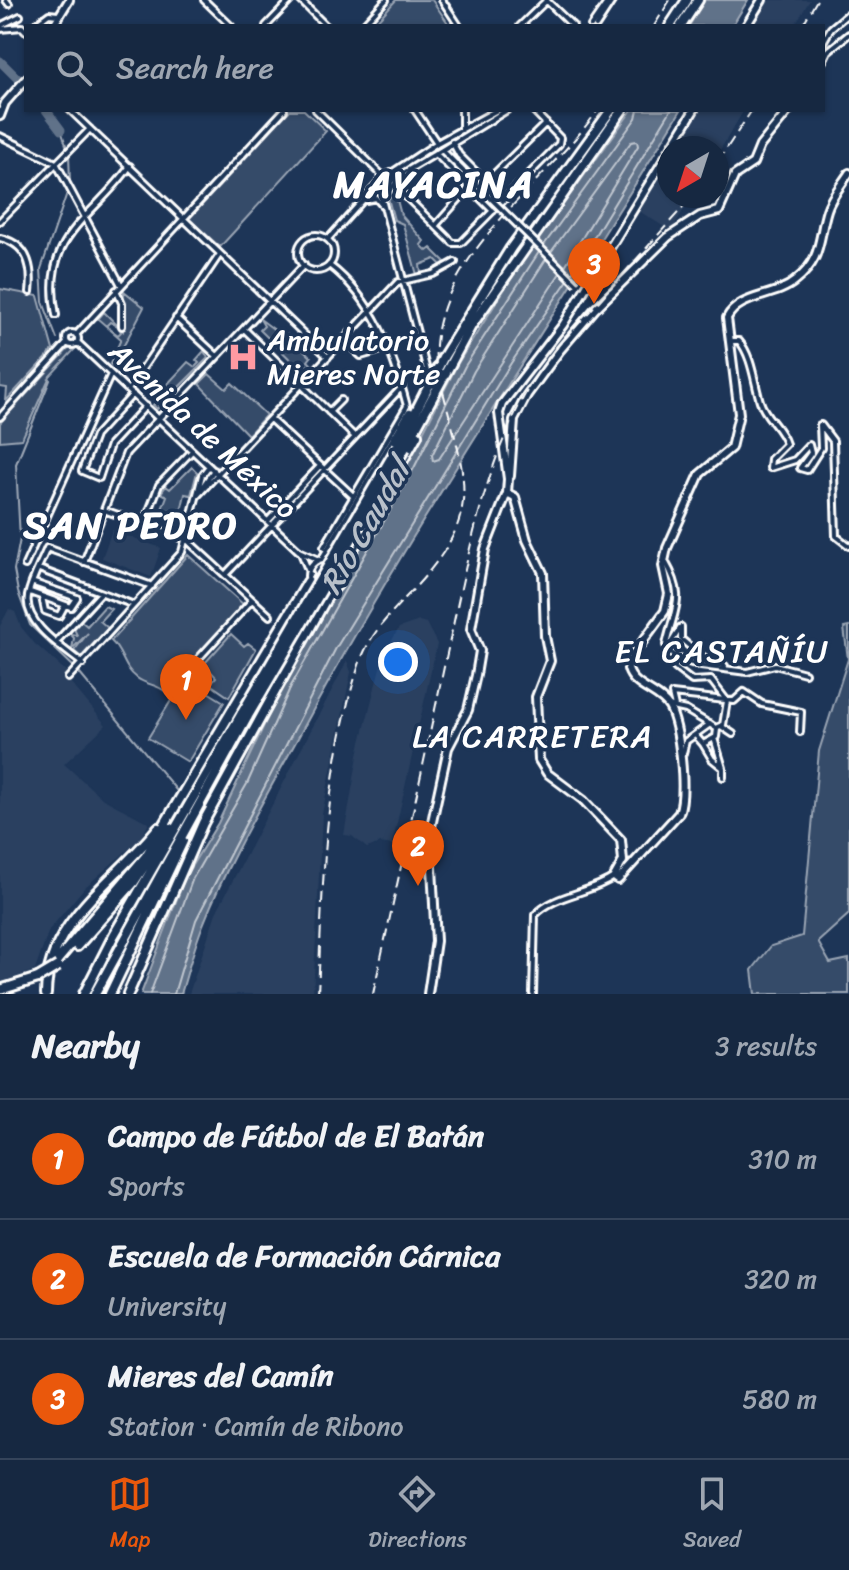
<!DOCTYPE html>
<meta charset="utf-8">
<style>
body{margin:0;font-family:Sriracha,sans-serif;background:#23344c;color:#f1f3f6}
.compass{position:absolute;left:657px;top:136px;width:72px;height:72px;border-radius:50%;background:#162841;box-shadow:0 2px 6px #0004;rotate:219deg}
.you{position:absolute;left:398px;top:662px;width:28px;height:28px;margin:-20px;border:6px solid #fff;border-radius:50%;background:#1a73e8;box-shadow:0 0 0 12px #1a73e833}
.badge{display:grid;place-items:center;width:52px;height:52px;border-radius:50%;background:#ea580c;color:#fff;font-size:26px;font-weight:700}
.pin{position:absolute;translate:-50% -66px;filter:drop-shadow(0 2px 4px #0008)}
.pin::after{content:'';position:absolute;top:42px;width:28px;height:24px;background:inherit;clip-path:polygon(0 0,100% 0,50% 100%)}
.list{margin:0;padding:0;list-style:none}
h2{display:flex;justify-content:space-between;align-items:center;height:104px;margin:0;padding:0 32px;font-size:34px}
h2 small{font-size:26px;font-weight:400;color:#9ea6b1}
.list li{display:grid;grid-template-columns:52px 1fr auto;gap:24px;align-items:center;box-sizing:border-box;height:120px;padding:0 32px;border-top:2px solid #35445a}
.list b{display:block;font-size:30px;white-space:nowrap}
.list p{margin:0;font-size:26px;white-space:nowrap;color:#9ea6b1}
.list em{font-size:26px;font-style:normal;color:#9ea6b1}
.icon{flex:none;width:44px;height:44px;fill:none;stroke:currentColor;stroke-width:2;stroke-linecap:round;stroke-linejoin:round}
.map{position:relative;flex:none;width:849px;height:994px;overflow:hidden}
.search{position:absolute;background:#162841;box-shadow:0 2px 6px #0004;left:24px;right:24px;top:24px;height:88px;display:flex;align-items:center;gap:20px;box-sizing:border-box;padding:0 28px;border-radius:0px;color:#9ea6b1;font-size:30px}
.sheet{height:464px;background:#162841}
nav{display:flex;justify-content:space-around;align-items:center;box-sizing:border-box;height:112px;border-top:2px solid #35445a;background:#162841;font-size:22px;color:#9ea6b1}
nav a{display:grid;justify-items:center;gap:4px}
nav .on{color:#ea580c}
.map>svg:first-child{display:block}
.built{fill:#2a4161}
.green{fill:#364b69;stroke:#9aa5b4;stroke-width:2}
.water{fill:#617289;stroke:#a0aab8;stroke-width:2}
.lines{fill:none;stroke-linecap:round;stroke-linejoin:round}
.shore{stroke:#c0c7d0;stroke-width:2}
.stream{stroke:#a0aab8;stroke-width:2}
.river{stroke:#617289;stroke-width:9}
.street-casing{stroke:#fff;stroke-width:10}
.secondary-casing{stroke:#fff;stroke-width:12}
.highway-casing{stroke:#fff;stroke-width:14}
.street{stroke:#1d3557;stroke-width:4}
.secondary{stroke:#1d3557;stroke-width:6}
.highway{stroke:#1d3557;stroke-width:8}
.rail{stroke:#fff;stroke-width:2;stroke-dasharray:12 6;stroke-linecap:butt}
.street-bridge-casing{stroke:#fff;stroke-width:10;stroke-linecap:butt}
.highway-bridge-casing{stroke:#fff;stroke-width:14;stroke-linecap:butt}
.street-bridge{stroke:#1d3557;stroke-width:4}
.highway-bridge{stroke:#1d3557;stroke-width:8}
.labels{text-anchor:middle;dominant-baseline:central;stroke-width:7;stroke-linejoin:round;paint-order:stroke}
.poi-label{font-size:30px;fill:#fff;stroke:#1d3557;text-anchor:start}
.street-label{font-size:30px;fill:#fff;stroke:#1d3557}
.water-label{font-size:32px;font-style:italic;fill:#b8c0ca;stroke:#1d3557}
.neighbourhood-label{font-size:32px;letter-spacing:2px;fill:#fff;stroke:#1d3557}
.district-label{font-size:38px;font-weight:bold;letter-spacing:2px;fill:#fff;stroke:#1d3557}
</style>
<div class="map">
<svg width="849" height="994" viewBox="0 0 849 994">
<rect width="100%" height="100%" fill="#1d3557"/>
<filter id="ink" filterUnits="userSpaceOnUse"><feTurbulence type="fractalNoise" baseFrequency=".0125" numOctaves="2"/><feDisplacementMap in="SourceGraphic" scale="16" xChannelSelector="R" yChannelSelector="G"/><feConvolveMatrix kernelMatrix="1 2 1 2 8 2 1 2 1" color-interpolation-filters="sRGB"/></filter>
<g filter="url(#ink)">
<!-- built -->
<path class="built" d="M767,0H810L794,26H752Z
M701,110H744L717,155V148H678Z
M669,163V196H692L671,231L639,211Z
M112,530L161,548L151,577L102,558Z
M9,609L15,612L21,627L35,644L68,673L65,676L106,725L64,764L103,799L149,823L141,838L84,888L49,930L35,970L0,983V626Z
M419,621L426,623L437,644L392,845L380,843L367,848L352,836L344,835L359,750L383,656L399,628Z
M347,661L351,672L322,814L313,994H189L216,913Z"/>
<!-- green -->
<path class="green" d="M396,0H432L450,26H372Z
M290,110H304L326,131L220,247L189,219Z
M396,196L401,215L424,241L421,245L427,251L431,248L445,262L441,265L435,259L420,265L421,274L417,275L403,224L394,220L388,198Z
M0,289L38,296L53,350L6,401L7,388L0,387Z
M124,291L144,307L113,366L110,364L121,339L98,319L104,312L118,326L110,322L106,326L118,335L121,332L118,326L123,331Z
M260,319L284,337L287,334L311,357L308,361L313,366L310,369L305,364L300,369L260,330L264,326Z
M70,347L75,349L50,376L22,439L0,441V423Z
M204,351L208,358L157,409L153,405L161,396L164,399L169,395L163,389L188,362L195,367L199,363L196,360Z
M209,374L226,389L232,383L266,415L248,435L199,384Z
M192,467L197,472L191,495L185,494L178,524L159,517L167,496L161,493L166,486L170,489Z
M188,555L244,605L166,692C157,684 146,685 137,678C123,668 123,652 111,641Z
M105,606L111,609L100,621L108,628L81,657L74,651L88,633L72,649L74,638L70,634L77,635L74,629L81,621L87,626Z
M849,627V914L818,942L830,963L849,959V994H755L752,970L771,946L802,936L819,751L848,659L844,628Z
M231,634L244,646L248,643L256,649L229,697L210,684L216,677L204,664Z
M185,678L224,702L188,762L148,738Z"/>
<!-- water -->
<path class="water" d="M705,0H748L732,26H689Z
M632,110H681C556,316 419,513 305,725C270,790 230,856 203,925C194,947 188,971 181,994H141L186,875L218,823L284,683L407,464L458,363L525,257Z"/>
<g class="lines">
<!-- shore -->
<path class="shore" d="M544,245L636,118L638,110
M551,252L631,142L637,141L638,146L565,266
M546,259L474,371L432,455L433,461L439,459L560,273
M572,273L671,110
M150,994L193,878L247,784L291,686L414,468L465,366L539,252
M174,994L196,920L336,648L511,363L568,280"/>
<!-- stream -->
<path class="stream" d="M61,130L67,148
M69,154L70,183
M57,339L43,302L41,269L68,190
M50,380L16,464L20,539L14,570L18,592L30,625L75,668L177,791"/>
<!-- river -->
<path class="river" d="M0,61L26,87
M46,110L61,130"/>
<defs>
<path id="street" d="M6,0L9,4
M204,0L231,26
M300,0L326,26
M442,0L459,26
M546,0L573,26
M2,25L20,16
M33,26L49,14L58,15
M266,26L291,0
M362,26L386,0
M520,26L547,0
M591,26L609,0
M596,26L613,0
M0,29L22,27L26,31
M823,42L831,28L849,13
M823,61L828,51L849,34
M70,110L328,357
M316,110L384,177
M415,110L437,143
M462,110V130
M0,136L56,163L121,285
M452,142L459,155L503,199
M437,143L497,110
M442,150L507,110
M442,150L461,169
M435,153L493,211
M390,174L437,143
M395,178L442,150
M486,182L546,123
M394,185L453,243H461L559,144L560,138L533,110
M394,185L382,199L427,371
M366,200L376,198L382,205
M0,221L90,129
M436,225L469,188
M298 253a18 18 0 1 1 36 0a18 18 0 1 1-36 0Z
M0,238C28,244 33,267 30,292
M328,239L384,177L389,174L395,178
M116,290L122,303V326
M56,315C40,235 92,220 130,166
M176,318L217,356
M244,329L355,437
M66 339a6 6 0 1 1 12 0a6 6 0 1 1-12 0Z
M76,335L284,110
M344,340L361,356L388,348
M732,341H739C752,356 754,382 760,401C765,418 781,427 786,444L771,459L770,468L795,460L809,445L811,453L800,468L807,470L821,448L820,425
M77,342L299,551L319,560
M128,390L220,254
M133,394L95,436L82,471L99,478L110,445L146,406
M329,412L341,400
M0,417L67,343
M270,419L353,496
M821,425L833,441L836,536L849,546
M200,490L214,470
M197,496L398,282L433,274L455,262
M104,510L187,540L270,616
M268,521L320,466
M144,524L159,485L192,451
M324,547L407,406C393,353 374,299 329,265
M301,553L310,574
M308 576a17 17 0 1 1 34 0a17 17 0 1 1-34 0Z
M665,561C687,599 674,608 666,645L676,659L675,668L692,681L711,680L727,701L723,725L716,728L686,710L668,706
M84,562L126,453L304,265
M25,565L111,374
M39,569L134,605
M225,575L402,387
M30,592L71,607L77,598L34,583
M42,597L45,611L59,616L65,605
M681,627V639L701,656L725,666
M56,642L101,593
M669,646L681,627
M676,658L701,666L747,672L775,665L805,673
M83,664C65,649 23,624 28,596C31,580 41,563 47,548L152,586
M188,670L252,600
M68,678L182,552L202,475L209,466
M675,707L672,694L734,701L744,692L762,704L801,712L800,732
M721,726L733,734
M696,736L703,744L716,737L717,729
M703,744L712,759L723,768L714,738
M683,753L686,741L710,724
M723,768V777
M533,994L535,915C555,894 589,894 614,877"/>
<path id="secondary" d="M53,26L69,0
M746,26L762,0
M0,116L5,103L26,79
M671,148L694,110
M510,476L514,420L527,395L560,350L595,309L668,237L700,216L719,211L735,175L753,163L760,146L789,110
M507,493L515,497L527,540L543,573L545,636L550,661L536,697L539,760L547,773L583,800L621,840L623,861L614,877L618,880L679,813C687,793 680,726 669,707C659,691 633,688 628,669L630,659L665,611L669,594L663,566L667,548L700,474L731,448L739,414L727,318C739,294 775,298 795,281C823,259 818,239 827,210C831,197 842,184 849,173
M428,994L436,941L430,831L448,748L468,710L476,675L480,651L471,629L485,549L507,493L508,479L499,413L502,404L563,325L669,151"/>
<path id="highway" d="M670,26L687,0
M681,26L698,0
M398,446L444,356L511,248L611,110
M405,448L471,326L622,110
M325,557L410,413
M341,570L417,435
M77,946L134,882L170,828
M55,963L146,856L308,582
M0,990L38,978
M46,994C47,920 116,881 158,828
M84,994L114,935L242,713
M95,994L248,716
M110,994L183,841
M128,994L203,823L329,593"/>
</defs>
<!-- street casing -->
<use href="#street" class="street-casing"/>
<!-- secondary casing -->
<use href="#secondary" class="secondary-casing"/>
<!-- highway casing -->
<use href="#highway" class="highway-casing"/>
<!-- street -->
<use href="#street" class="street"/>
<!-- secondary -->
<use href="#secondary" class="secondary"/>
<!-- highway -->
<use href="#highway" class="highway"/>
<!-- rail -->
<path class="rail" d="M654,26L670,0
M802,26L817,0
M717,163L752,110
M436,365C428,261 544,186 598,110
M318,994C323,883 324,771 359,665C368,637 387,617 407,596C484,516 468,487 442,388
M373,994C397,885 421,776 444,667C468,561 483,450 547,359L693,196"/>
<defs>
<path id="street-bridge" d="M461,169L577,284"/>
<path id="highway-bridge" d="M242,713L398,446
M248,716L405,448
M38,978L58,966"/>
</defs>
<!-- street-bridge casing -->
<use href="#street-bridge" class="street-bridge-casing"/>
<!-- highway-bridge casing -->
<use href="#highway-bridge" class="highway-bridge-casing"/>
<!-- street-bridge -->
<use href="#street-bridge" class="street-bridge"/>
<!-- highway-bridge -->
<use href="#highway-bridge" class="highway-bridge"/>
</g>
</g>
<!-- icons -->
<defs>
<symbol id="hospital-bare" viewBox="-9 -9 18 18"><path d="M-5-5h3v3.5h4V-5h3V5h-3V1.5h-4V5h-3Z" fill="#ff9aa2" stroke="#1d3557" stroke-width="2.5" paint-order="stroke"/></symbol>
</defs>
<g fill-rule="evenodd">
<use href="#hospital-bare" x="221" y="335" width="44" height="44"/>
</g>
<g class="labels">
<!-- poi labels -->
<g class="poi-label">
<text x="267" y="340">Ambulatorio<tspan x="267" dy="34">Mieres Norte</tspan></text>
</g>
<!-- street labels -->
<g class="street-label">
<text transform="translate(203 430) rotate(43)">Avenida de México</text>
</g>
<!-- water labels -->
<g class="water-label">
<text transform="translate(365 527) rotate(-60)">Río Caudal</text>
</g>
<!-- neighbourhood labels -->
<g class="neighbourhood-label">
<text x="722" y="651">EL CASTAÑÍU</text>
<text x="533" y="736">LA CARRETERA</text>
</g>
<!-- district labels -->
<g class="district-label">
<text x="434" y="184">MAYACINA</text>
<text x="131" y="525">SAN PEDRO</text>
</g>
</g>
</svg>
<svg class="compass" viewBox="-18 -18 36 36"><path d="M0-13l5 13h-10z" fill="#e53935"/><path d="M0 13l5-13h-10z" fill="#9ea6b1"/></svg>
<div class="you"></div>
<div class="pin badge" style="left:186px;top:720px">1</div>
<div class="pin badge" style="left:418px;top:886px">2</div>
<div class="pin badge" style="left:594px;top:304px">3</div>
<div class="search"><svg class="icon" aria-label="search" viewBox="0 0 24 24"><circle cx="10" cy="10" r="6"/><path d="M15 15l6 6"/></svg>Search here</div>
</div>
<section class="sheet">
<h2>Nearby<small>3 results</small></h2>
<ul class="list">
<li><span class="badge">1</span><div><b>Campo de Fútbol de El Batán</b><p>Sports</p></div><em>310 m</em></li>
<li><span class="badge">2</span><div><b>Escuela de Formación Cárnica</b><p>University</p></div><em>320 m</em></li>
<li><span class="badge">3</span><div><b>Mieres del Camín</b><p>Station · Camín de Ribono</p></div><em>580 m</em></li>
</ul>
</section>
<nav>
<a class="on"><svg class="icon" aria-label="map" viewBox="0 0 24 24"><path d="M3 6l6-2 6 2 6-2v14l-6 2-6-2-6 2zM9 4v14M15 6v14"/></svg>Map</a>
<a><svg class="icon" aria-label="directions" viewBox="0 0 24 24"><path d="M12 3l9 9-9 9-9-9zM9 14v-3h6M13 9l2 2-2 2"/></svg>Directions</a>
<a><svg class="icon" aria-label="saved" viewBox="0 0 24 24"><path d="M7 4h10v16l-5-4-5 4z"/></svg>Saved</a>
</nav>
